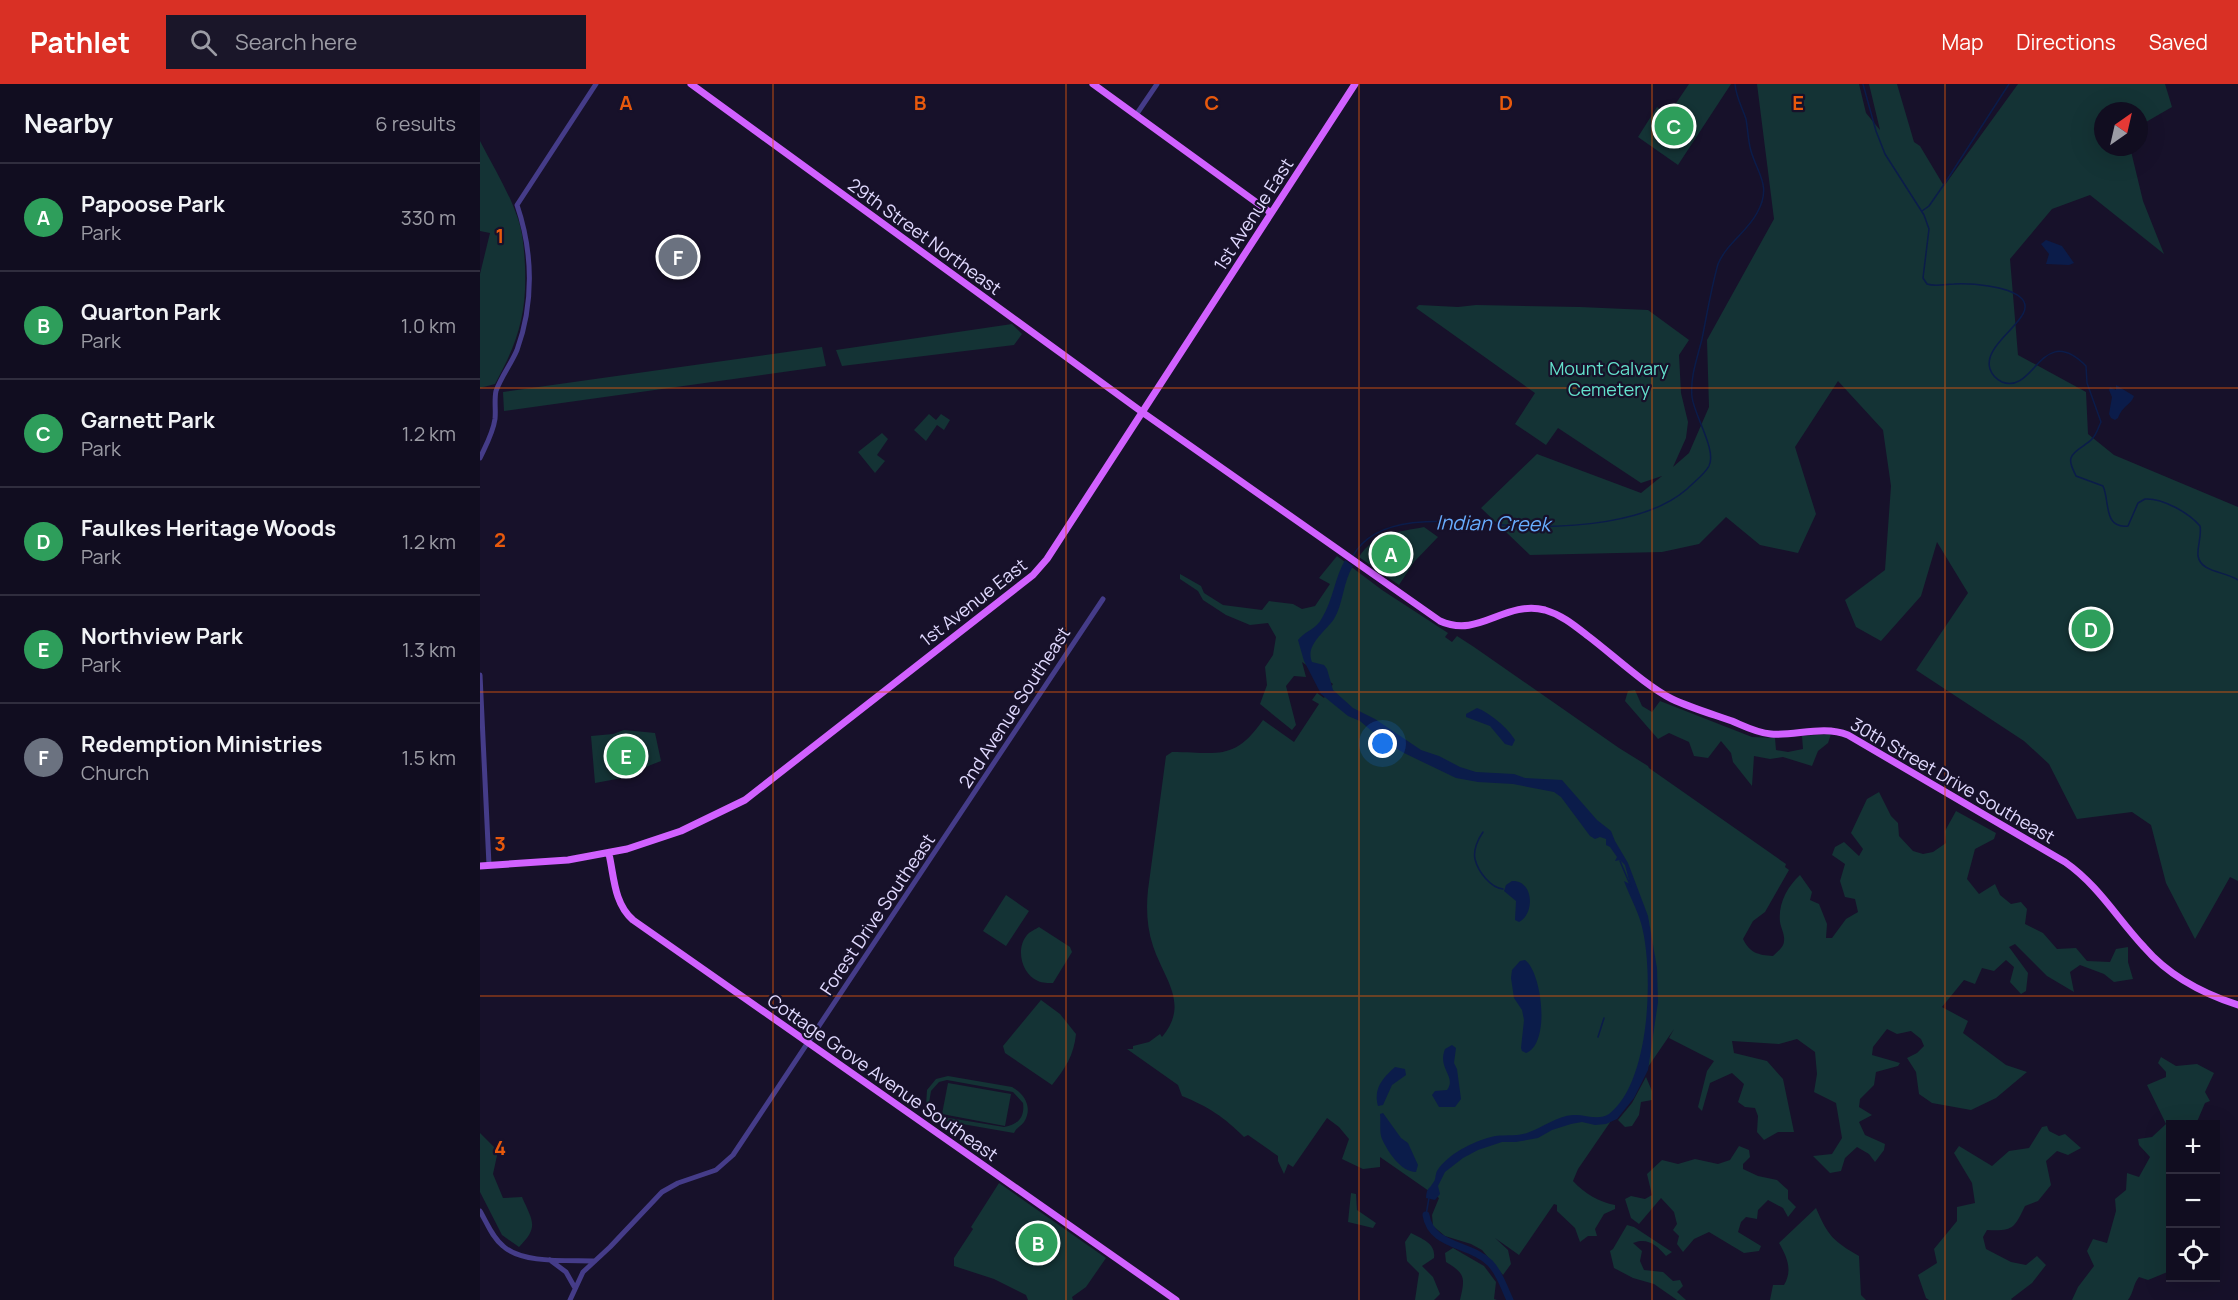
<!DOCTYPE html>
<meta charset="utf-8">
<style>
body{margin:0;font-family:Manrope,sans-serif;background:#1a1629;color:#f1f3f6}
.controls{position:absolute;right:18px;bottom:18px;display:grid;overflow:hidden;border-radius:0px;box-shadow:0 6px 24px #0002}
.controls button{width:54px;height:54px;display:grid;place-items:center;padding:0;border:0;border-bottom:2px solid #302d3e;background:#110d20;color:#f1f3f6;font:30px sans-serif}
.compass{position:absolute;left:1614px;top:18px;width:54px;height:54px;border-radius:50%;background:#110d20;box-shadow:0 6px 24px #0002;rotate:34deg}
.you{position:absolute;left:903px;top:660px;width:21px;height:21px;margin:-15px;border:4px solid #fff;border-radius:50%;background:#1a73e8;box-shadow:0 0 0 9px #1a73e833}
.badge{display:grid;place-items:center;width:39px;height:39px;border-radius:50%;background:#d93025;color:#fff;font-size:20px;font-weight:700}
.pin{position:absolute;translate:-50% -50%;border:3px solid #fff;box-shadow:0 2px 6px #0006}
.list{margin:0;padding:0;list-style:none}
h2{display:flex;justify-content:space-between;align-items:center;height:78px;margin:0;padding:0 24px;font-size:26px}
h2 small{font-size:20px;font-weight:400;color:#9c9ca5}
.list li{display:grid;grid-template-columns:39px 1fr auto;gap:18px;align-items:center;box-sizing:border-box;height:108px;padding:0 24px;border-top:2px solid #302d3e}
.list b{display:block;font-size:22px;white-space:nowrap}
.list p{margin:0;font-size:20px;white-space:nowrap;color:#9c9ca5}
.list em{font-size:20px;font-style:normal;color:#9c9ca5}
.icon{flex:none;width:33px;height:33px;fill:none;stroke:currentColor;stroke-width:2;stroke-linecap:round;stroke-linejoin:round}
.map{position:relative;flex:none;width:1758px;height:1216px;overflow:hidden}
header{display:flex;align-items:center;gap:36px;box-sizing:border-box;height:84px;padding:0 30px;background:#d93025;color:#fff}
header strong{font-size:28px}
nav{display:flex;gap:33px;margin-inline-start:auto;font-size:21px}
.search{width:420px;height:54px;background:#1a1629;display:flex;align-items:center;gap:15px;box-sizing:border-box;padding:0 21px;border-radius:0px;color:#9c9ca5;font-size:22px}
main{display:flex}
aside{flex:1;background:#110d20}
.map>svg:first-child{display:block}
.green{fill:#143335;fill-rule:evenodd}
.water{fill:#0b1c4a}
.lines{fill:none;stroke-linecap:round;stroke-linejoin:round}
.stream{stroke:#0b1c4a;stroke-width:1.5}
.river{stroke:#0b1c4a;stroke-width:7}
.minor{stroke:#453c89;stroke-width:5}
.major{stroke:#d161ff;stroke-width:7}
.grid{fill:none;stroke:#e8590c;stroke-width:1.5;stroke-opacity:0.55}
.labels{text-anchor:middle;dominant-baseline:central;stroke-width:4.5;stroke-linejoin:round;paint-order:stroke}
.street-label{font-size:18px;fill:#e1daff;stroke:#17112a}
.park-label{font-size:18px;fill:#64e1cc;stroke:#17112a}
.water-label{font-size:20px;font-style:italic;fill:#68adff;stroke:#17112a}
.grid-label{font-size:20px;text-anchor:middle;font-weight:bold;fill:#e8590c;stroke:#17112a;stroke-width:4.5;stroke-linejoin:round;paint-order:stroke}
</style>
<header>
<strong>Pathlet</strong>
<div class="search"><svg class="icon" aria-label="search" viewBox="0 0 24 24"><circle cx="10" cy="10" r="6"/><path d="M15 15l6 6"/></svg>Search here</div>
<nav><a>Map</a><a>Directions</a><a>Saved</a></nav>
</header>
<main>
<aside>
<h2>Nearby<small>6 results</small></h2>
<ul class="list">
<li><span class="badge" style="background:#2e9e5b">A</span><div><b>Papoose Park</b><p>Park</p></div><em>330 m</em></li>
<li><span class="badge" style="background:#2e9e5b">B</span><div><b>Quarton Park</b><p>Park</p></div><em>1.0 km</em></li>
<li><span class="badge" style="background:#2e9e5b">C</span><div><b>Garnett Park</b><p>Park</p></div><em>1.2 km</em></li>
<li><span class="badge" style="background:#2e9e5b">D</span><div><b>Faulkes Heritage Woods</b><p>Park</p></div><em>1.2 km</em></li>
<li><span class="badge" style="background:#2e9e5b">E</span><div><b>Northview Park</b><p>Park</p></div><em>1.3 km</em></li>
<li><span class="badge" style="background:#6b7280">F</span><div><b>Redemption Ministries</b><p>Church</p></div><em>1.5 km</em></li>
</ul>
</aside>
<div class="map">
<svg width="1758" height="1216" viewBox="0 0 1758 1216">
<rect width="100%" height="100%" fill="#17112a"/>
<!-- green -->
<path class="green" d="M1209,0H1251L1198,81L1158,53L1177,23L1188,31Z
M1277,0H1379L1386,29L1400,46L1389,0H1417L1434,58L1440,62L1464,102L1538,0H1685L1692,23L1659,42V27H1623V63H1650L1663,117L1684,170L1610,111L1572,125L1530,175L1538,271L1606,308L1608,350L1634,371L1758,423V797L1750,793L1715,855L1686,799L1671,741L1652,728L1597,735L1569,680L1544,657L1436,586L1488,509L1457,458L1441,512L1401,557L1376,543L1365,516L1405,486L1411,402L1403,346L1358,297L1315,363L1336,430L1318,469L1280,461L1246,433L1219,460L1182,468L1050,471L1001,424L1057,370L1161,409L1182,392L1161,399L1078,344L1066,361L1035,340L1055,309L936,224L939,221L978,223L996,221L1100,223L1168,226L1209,256L1199,271L1201,309L1208,338L1206,354L1193,383L1209,369L1229,323L1227,256L1294,135Z
M0,57C12,81 28,106 37,132C43,148 44,164 45,182C47,230 38,258 15,300L0,304V190L10,149L0,147Z
M532,240L542,250L534,261L362,282L356,266Z
M342,263L346,282L24,327L23,308Z
M449,330L456,336L461,330L470,336L464,346L457,341L446,357L434,346Z
M402,349L408,355L397,371L405,377L395,389L378,368Z
M944,443L958,453L934,478L919,501L879,473C894,449 919,448 944,443Z
M857,472L902,506L968,549L965,553L972,558L977,552L994,563L1139,664L1168,682L1169,684L1306,780L1305,783L1309,786L1285,828L1273,837L1263,855C1270,869 1278,871 1293,872C1297,868 1304,863 1304,857C1305,851 1301,844 1300,838C1298,820 1307,803 1320,791L1332,808L1330,816L1339,820L1347,840L1346,854H1352L1366,835L1378,828L1375,815L1365,813L1360,797L1365,780L1352,771L1355,763L1364,758L1379,772L1383,765L1371,749L1387,715L1399,708L1411,732L1418,739L1419,752L1433,767L1443,770L1453,768L1466,759L1465,747L1476,727L1516,749L1514,755L1495,765L1487,795L1499,810L1515,800L1520,811L1531,820L1541,818L1547,825L1545,840L1563,849L1577,865L1596,864L1607,877L1630,878L1636,865L1648,863V878L1653,895L1634,898L1624,890L1600,881L1590,888L1594,908L1567,892L1535,860L1529,863L1548,889L1546,907L1541,910L1530,898L1534,883L1526,876L1514,887L1502,884L1495,900L1484,896L1462,923L1488,937L1483,949L1526,981L1547,988L1516,1014L1491,1026L1452,1019L1439,1010L1436,988L1427,974L1437,969L1444,962L1441,955L1431,947L1417,950L1407,945L1393,963L1392,971L1420,979L1418,982L1396,988L1394,1001L1380,1015L1379,1023L1392,1031L1379,1038L1385,1051L1405,1060L1404,1066L1395,1078L1389,1070L1377,1063L1365,1074L1361,1087L1350,1089L1333,1072L1352,1070L1362,1054L1356,1019L1334,1008L1337,990L1335,968L1317,955L1299,960L1252,957L1254,969L1287,977L1303,995L1314,1048H1298L1284,1056L1277,1048L1278,1032L1275,1024L1265,1023L1258,1018L1264,1000L1252,989L1230,999L1222,1027L1218,1023L1227,987L1234,977L1189,954L1194,945L1098,1085L1093,1097C1105,1110 1119,1118 1135,1121V1125L1124,1130L1115,1145L1117,1152H1108L1100,1158L1095,1144L1077,1127V1121L1074,1120L1039,1171L1015,1154L1028,1166L1031,1180L1023,1191L1002,1166L991,1160L965,1152L953,1142L952,1131L959,1114L900,1073V1083L883,1085L862,1075L869,1055L859,1043L847,1034L813,1083L808,1080L804,1090L798,1077V1072L768,1051L764,1053C744,1033 729,1023 702,1012L698,1001L647,965H653V962L669,958L680,950L682,953C710,920 684,895 673,862C667,844 666,825 668,806L686,672L692,668C737,668 754,678 783,636L814,658L839,620L832,616L837,609L844,614L853,600L822,578L826,593L814,592L806,602L816,641L812,646L780,620L787,601L785,583L793,571L796,553L788,539L770,541L746,531L723,516L718,507L700,495V490L721,502L724,509L743,521L782,526L789,517L813,520L822,525L835,522L850,500L839,494Z
M1155,606L1162,622L1172,628L1180,617L1272,653L1295,654L1296,666L1308,668L1323,665L1322,652L1351,650L1348,659L1338,667L1332,682L1303,673L1290,675L1274,672L1272,702L1253,678L1251,669L1241,657L1228,674L1214,672L1209,658L1189,649L1178,655L1145,617L1148,607Z
M144,646L175,649L181,677L158,686L153,692L115,699L111,652L133,650Z
M526,811L549,827L526,862L503,847Z
M559,843L590,863L592,868L573,899C569,899 562,899 558,897C542,891 535,865 547,851C549,848 556,845 559,843Z
M561,916L580,930L596,950C594,971 585,985 572,1001L525,969L523,962Z
M1681,973L1696,982L1717,980L1734,989L1725,1008L1730,1017L1725,1019L1716,1040H1690V1187L1668,1196L1659,1193C1653,1200 1654,1208 1648,1216H1592L1598,1203L1614,1182L1607,1167L1613,1155L1627,1159L1636,1127L1635,1115L1646,1106L1647,1089L1659,1093L1670,1073L1659,1061L1658,1055L1672,1053L1686,1040L1667,1001L1686,993V988L1678,979Z
M468,992L532,1003C545,1010 553,1024 544,1038C540,1043 536,1044 534,1049L465,1037L453,1031L446,1022L447,1006L456,995ZM467,996L533,1008L543,1019C545,1033 538,1041 524,1043L463,1033L456,1029L449,1019L451,1007L459,998Z
M1166,993L1172,1007V1016L1161,1018L1159,1031L1152,1042L1145,1043L1138,1036L1152,1019Z
M468,999L531,1010L525,1042L462,1030Z
M1567,1042L1569,1047L1579,1052L1585,1050L1601,1064L1588,1071L1577,1067L1566,1077L1571,1101L1558,1117L1545,1122C1534,1145 1533,1147 1507,1146L1503,1153L1506,1165L1531,1178L1546,1181L1557,1172L1566,1181L1552,1199L1531,1215L1532,1216H1449L1446,1214L1438,1191L1457,1179L1454,1165L1477,1137V1123L1495,1119L1492,1099L1474,1069L1479,1062L1512,1082L1529,1067L1549,1064L1562,1043Z
M0,1049L18,1067L13,1090L23,1114L42,1113C53,1138 59,1143 39,1163L22,1151L0,1108Z
M1259,1062L1269,1066L1270,1073L1263,1080V1085L1278,1092L1297,1096L1308,1106V1115L1316,1123L1308,1133L1303,1124L1288,1116L1278,1126L1277,1135L1266,1133L1261,1138L1258,1148L1281,1162L1279,1167L1264,1169L1229,1148L1214,1155L1203,1168L1197,1160L1199,1152L1193,1146L1197,1140L1194,1128L1181,1114L1159,1140L1151,1134L1145,1115L1151,1112L1165,1115L1172,1111L1167,1090L1182,1076L1198,1080L1215,1075L1238,1080L1250,1076Z
M519,1099L626,1174L606,1203L592,1213L593,1216H548L546,1211L514,1195L474,1182V1174L493,1145L491,1143Z
M871,1109L876,1110L877,1126L896,1139L893,1144L868,1138Z
M1336,1124C1348,1152 1353,1157 1379,1172L1381,1211L1386,1216H1290L1293,1201H1304C1313,1186 1307,1173 1299,1159Z
M1147,1141L1154,1143L1192,1168L1186,1172C1177,1161 1167,1153 1153,1159L1162,1167L1160,1177L1164,1186L1183,1188L1193,1197L1200,1196L1203,1202L1197,1208L1206,1216H1197L1174,1200L1153,1194L1134,1184L1130,1167L1133,1165Z
M931,1149C942,1155 956,1159 954,1174L942,1182L953,1193L960,1210L954,1216H935L939,1189L927,1177L925,1158Z
M973,1164L1004,1182L1016,1198L1014,1215L1017,1216H980C985,1194 986,1190 966,1178L965,1169Z"/>
<!-- water -->
<path class="water" d="M1566,156L1582,162L1594,179L1589,181L1566,180L1569,170L1561,160Z
M1636,301L1654,312C1651,321 1643,321 1638,334L1635,336L1631,334L1629,330L1632,313L1629,306L1630,303L1636,306Z
M865,476L873,482C863,498 863,521 854,535C844,549 825,561 832,578L844,581L847,585L853,606L873,624L895,635L941,666L959,672L980,683L996,688L1034,690L1045,694L1082,696L1117,736L1131,747L1135,757L1148,779L1168,832L1177,884L1178,918L1168,986L1154,1014L1137,1035L1126,1040L1115,1041L1102,1038L1091,1040L1072,1046L1058,1054L1036,1058H1022L998,1066L983,1074L965,1088L958,1102L960,1110L955,1116L946,1114C947,1103 948,1107 953,1099C956,1096 955,1091 957,1087C968,1070 992,1058 1011,1053C1023,1050 1035,1053 1047,1049C1062,1044 1077,1032 1093,1031C1105,1030 1118,1037 1129,1030C1171,998 1174,885 1161,839C1157,825 1149,811 1144,797L1150,800L1145,781L1140,776L1135,777L1137,773L1130,763L1126,761V755L1120,753L1115,755L1110,752L1081,713L1074,708L1033,700L998,698L976,694L924,669L901,655L880,637L868,632L841,610L824,577L818,556C826,546 836,546 842,534C853,516 855,493 865,476Z
M997,624C1010,629 1028,644 1035,656L1032,662L1025,660L1010,642L986,633V630Z
M1032,797C1054,796 1055,830 1039,838L1035,836L1036,817L1024,807L1026,801Z
M1045,876C1062,888 1071,960 1046,969L1042,967L1041,964L1044,936L1042,926L1034,914L1031,894L1032,886L1040,877Z
M972,961L976,964L974,979L977,985L981,1015L975,1023H959L952,1011L955,1007L967,1006C977,992 957,985 965,965Z
M915,983L925,985L926,991L912,1001L903,1021L898,1022C893,1004 903,994 915,983Z
M903,1029L921,1054L928,1059L938,1081L936,1088C921,1088 908,1068 902,1055C899,1048 901,1038 900,1030Z"/>
<g class="lines">
<!-- stream -->
<path class="stream" d="M1383,0L1396,47L1405,70L1444,131L1449,145L1443,194L1447,200C1456,203 1464,200 1474,200C1491,199 1527,202 1540,213C1563,232 1501,258 1510,285C1512,291 1516,295 1522,298C1555,311 1561,237 1606,282L1607,299L1621,338C1618,344 1617,350 1612,355C1607,361 1593,366 1591,374C1589,380 1594,387 1596,392L1623,402C1630,417 1623,445 1648,442L1658,419L1665,415C1683,414 1709,429 1720,442C1722,452 1717,462 1718,472C1721,489 1745,487 1758,496
M1442,127L1449,122L1465,99L1529,0
M873,472C900,422 991,440 1038,442C1089,444 1167,440 1207,405C1214,398 1224,391 1229,382C1237,366 1214,331 1212,313C1210,293 1217,275 1222,255C1227,230 1231,205 1238,180C1247,159 1267,148 1277,129C1292,102 1278,91 1271,67C1268,57 1268,46 1266,35C1262,23 1256,13 1255,0
M1003,748C998,755 993,766 995,775C998,788 1011,804 1023,805
M1140,777L1151,803
M1118,953L1124,934
M946,1131L949,1114"/>
<!-- river -->
<path class="river" d="M946,1131C951,1163 990,1159 1010,1179C1020,1189 1024,1204 1030,1216"/>
<!-- minor -->
<path class="minor" d="M656,31L677,0
M0,374C6,361 13,349 15,335C16,326 14,316 16,307C21,293 31,280 37,266C54,219 53,168 37,121L116,0
M0,591L9,781
M0,1127C7,1139 12,1153 23,1162C42,1180 89,1176 115,1177
M70,1176L86,1188L95,1204
M90,1216L103,1188L130,1163L182,1108L198,1099L236,1086L253,1071L623,515"/>
<!-- major -->
<path class="major" d="M211,0L662,328L960,537C999,555 1024,516 1065,526C1082,531 1094,541 1108,552C1132,570 1166,602 1192,615C1211,624 1232,630 1252,637C1264,642 1277,649 1291,650C1316,652 1343,641 1368,651L1585,778C1618,801 1637,834 1664,863C1688,891 1724,910 1758,921
M613,0L791,129
M129,770C134,792 134,820 153,836L696,1216
M0,782L88,776L147,765L201,747L265,716L553,491L567,475L875,0"/>
</g>
<!-- grid -->
<path class="grid" d="M293,0V1216M586,0V1216M879,0V1216M1172,0V1216M1465,0V1216M0,304H1758M0,608H1758M0,912H1758"/>
<g class="labels">
<!-- street labels -->
<g class="street-label">
<text transform="translate(773 130) rotate(-57)">1st Avenue East</text>
<text transform="translate(445 152) rotate(36)">29th Street Northeast</text>
<text transform="translate(493 518) rotate(-38)">1st Avenue East</text>
<text transform="translate(534 623) rotate(-57)">2nd Avenue Southeast</text>
<text transform="translate(1473 696) rotate(30)">30th Street Drive Southeast</text>
<text transform="translate(397 830) rotate(-56)">Forest Drive Southeast</text>
<text transform="translate(403 993) rotate(35)">Cottage Grove Avenue Southeast</text>
</g>
<!-- park labels -->
<g class="park-label">
<text x="1129" y="284">Mount Calvary<tspan x="1129" dy="21">Cemetery</tspan></text>
</g>
<!-- water labels -->
<g class="water-label">
<text transform="translate(1013 439) rotate(1)">Indian Creek</text>
</g>
</g>
<g class="grid-label">
<text x="146" y="26">A</text>
<text x="440" y="26">B</text>
<text x="732" y="26">C</text>
<text x="1026" y="26">D</text>
<text x="1318" y="26">E</text>
<text x="20" y="159">1</text>
<text x="20" y="463">2</text>
<text x="20" y="767">3</text>
<text x="20" y="1071">4</text>
</g>
</svg>
<div class="controls">
<button>+</button>
<button>−</button>
<button><svg class="icon" aria-label="locate" viewBox="0 0 24 24"><circle cx="12" cy="12" r="6"/><path d="M12 2v4M12 18v4M2 12h4M18 12h4"/></svg></button>
</div>
<svg class="compass" viewBox="-18 -18 36 36"><path d="M0-13l5 13h-10z" fill="#e53935"/><path d="M0 13l5-13h-10z" fill="#9c9ca5"/></svg>
<div class="you"></div>
<div class="pin badge" style="left:911px;top:470px;background:#2e9e5b">A</div>
<div class="pin badge" style="left:558px;top:1159px;background:#2e9e5b">B</div>
<div class="pin badge" style="left:1194px;top:42px;background:#2e9e5b">C</div>
<div class="pin badge" style="left:1611px;top:545px;background:#2e9e5b">D</div>
<div class="pin badge" style="left:146px;top:672px;background:#2e9e5b">E</div>
<div class="pin badge" style="left:198px;top:173px;background:#6b7280">F</div>
</div>
</main>
